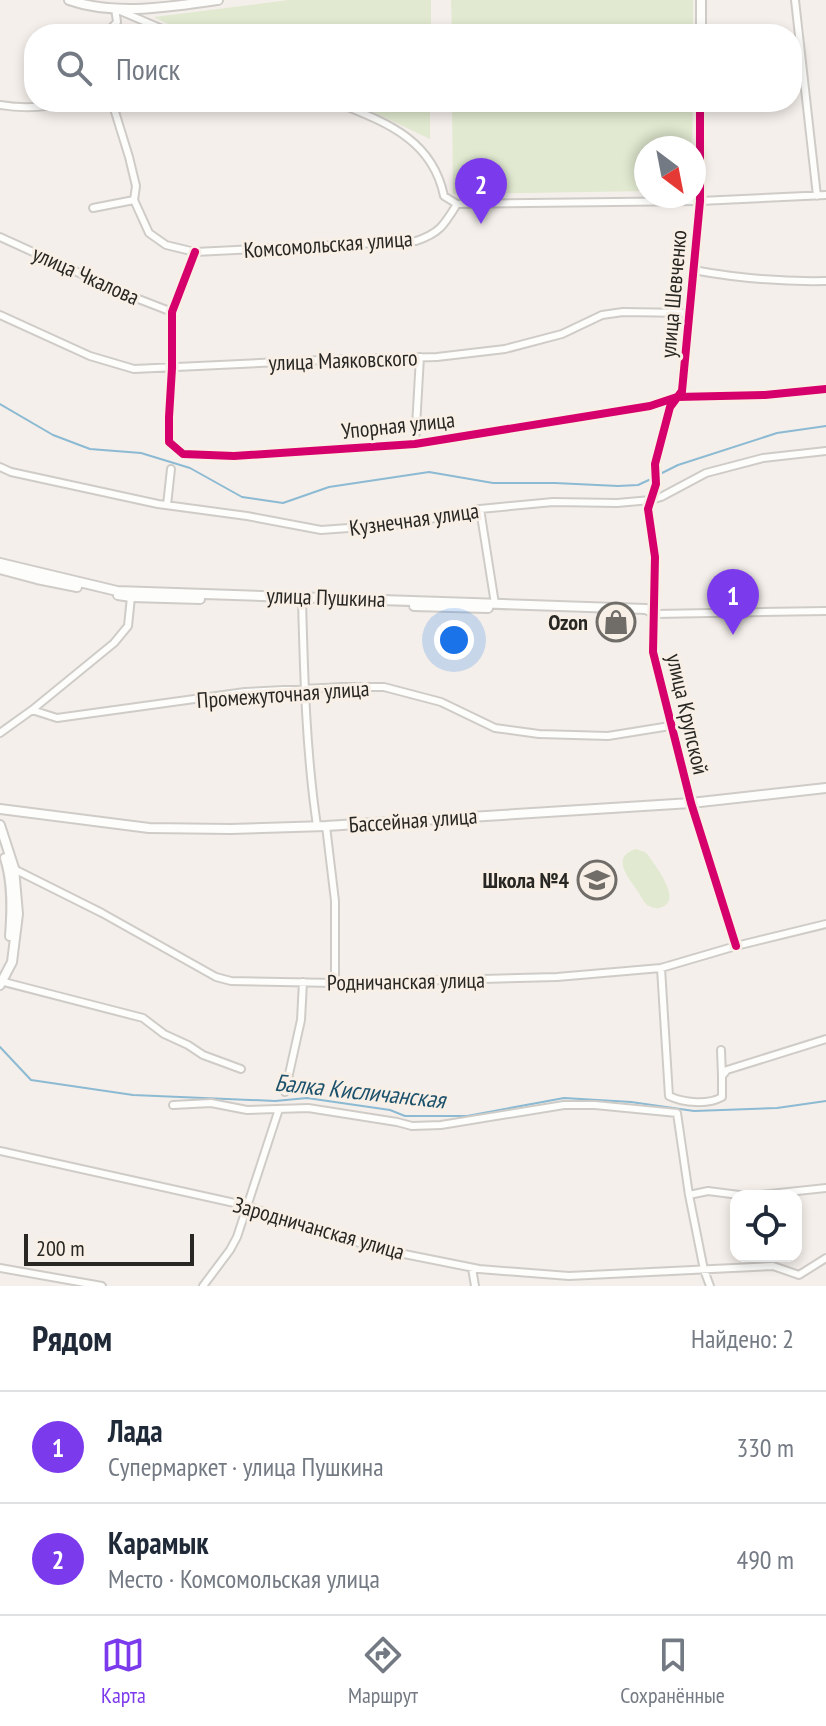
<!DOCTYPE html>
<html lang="ru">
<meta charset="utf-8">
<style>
body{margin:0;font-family:"PT Sans Narrow",sans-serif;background:#f6f6f7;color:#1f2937}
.controls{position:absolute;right:24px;bottom:24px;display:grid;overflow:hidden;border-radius:16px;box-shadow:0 4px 12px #0003}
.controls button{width:72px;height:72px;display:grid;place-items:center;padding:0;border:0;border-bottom:2px solid #e0e1e3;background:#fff;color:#1f2937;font:40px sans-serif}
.compass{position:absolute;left:634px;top:136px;width:72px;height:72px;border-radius:50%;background:#fff;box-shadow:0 4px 12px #0003;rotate:148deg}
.scale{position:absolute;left:24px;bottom:20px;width:170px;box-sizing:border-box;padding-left:8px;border:4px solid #292723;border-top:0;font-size:22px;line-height:28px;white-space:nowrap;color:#292723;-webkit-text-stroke:6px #f8f0e6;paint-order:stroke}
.you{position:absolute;left:454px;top:640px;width:28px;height:28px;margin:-20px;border:6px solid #fff;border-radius:50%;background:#1a73e8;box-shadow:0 0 0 12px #1a73e833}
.badge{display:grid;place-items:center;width:52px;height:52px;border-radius:50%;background:#7c3aed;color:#fff;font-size:26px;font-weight:700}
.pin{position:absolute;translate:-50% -66px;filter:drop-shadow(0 2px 4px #0008)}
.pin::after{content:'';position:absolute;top:42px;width:28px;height:24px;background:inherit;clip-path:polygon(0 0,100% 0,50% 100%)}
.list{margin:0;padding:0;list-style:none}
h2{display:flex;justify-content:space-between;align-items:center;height:104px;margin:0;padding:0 32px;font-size:34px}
h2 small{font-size:26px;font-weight:400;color:#747a83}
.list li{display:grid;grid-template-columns:52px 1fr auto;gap:24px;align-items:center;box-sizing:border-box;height:112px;padding:0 32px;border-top:2px solid #e0e1e3}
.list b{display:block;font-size:30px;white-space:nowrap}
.list p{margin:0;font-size:26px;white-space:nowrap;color:#747a83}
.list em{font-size:26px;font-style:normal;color:#747a83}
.icon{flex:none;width:44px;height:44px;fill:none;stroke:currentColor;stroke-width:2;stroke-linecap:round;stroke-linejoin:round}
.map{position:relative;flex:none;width:826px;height:1286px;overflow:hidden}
.search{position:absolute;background:#fff;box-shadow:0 4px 12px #0003;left:24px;right:24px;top:24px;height:88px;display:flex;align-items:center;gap:20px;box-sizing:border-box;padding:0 28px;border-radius:32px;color:#747a83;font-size:30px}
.sheet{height:328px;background:#fff}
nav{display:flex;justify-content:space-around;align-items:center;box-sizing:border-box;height:112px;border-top:2px solid #e0e1e3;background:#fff;font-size:22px;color:#747a83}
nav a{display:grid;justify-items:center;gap:4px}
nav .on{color:#7c3aed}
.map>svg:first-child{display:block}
.green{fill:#e1e9d0}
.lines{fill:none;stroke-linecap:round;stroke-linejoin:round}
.stream{stroke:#8cbad3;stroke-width:2}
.street-casing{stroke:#cfccc8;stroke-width:10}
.secondary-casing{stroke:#cfccc8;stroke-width:12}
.street{stroke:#fdfdfc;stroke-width:6}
.secondary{stroke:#fdfdfc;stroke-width:8}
.cycleway-casing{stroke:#f8f0e6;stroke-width:13}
.cycleway{stroke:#d6006c;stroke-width:8}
.labels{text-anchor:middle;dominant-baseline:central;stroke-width:6;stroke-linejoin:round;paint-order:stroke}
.street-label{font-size:22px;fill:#292723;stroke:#f8f0e6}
.poi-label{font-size:22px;font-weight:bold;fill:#292723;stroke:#f8f0e6;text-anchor:end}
.water-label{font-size:24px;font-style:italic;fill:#1c516c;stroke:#f8f0e6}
</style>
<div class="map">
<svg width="826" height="1286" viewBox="0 0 826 1286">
<rect width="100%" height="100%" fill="#f4efea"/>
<!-- green -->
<path class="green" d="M289,0H431V34H188L154,17Z
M451,0H693V34H452Z
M352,102H430V139L359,105Z
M452,102H693L692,148H646V191L453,194Z
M636,849L645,852L648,855C655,866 685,902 659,908C655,909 651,907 647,905C643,901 640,894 636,889C627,875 611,857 636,849Z"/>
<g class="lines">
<!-- stream -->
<path class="stream" d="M0,404L53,435L90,449L141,453L190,468L242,497L283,503L329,487L429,472L493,483H555L618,486L638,485L651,479
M660,474L678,465L777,433L826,426
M0,1047L31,1080L133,1095L275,1101L307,1098L390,1110L405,1116H467L564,1098L631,1102L694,1111L777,1108L826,1101"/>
<defs>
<path id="street" d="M795,0L817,196
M118,10L174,34
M106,34L117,22L115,8
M112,102L129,157L136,186L134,200L149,233L166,245L195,252L416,241C440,233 444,225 457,204L700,201L826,195
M336,102C384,122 432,138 444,196L457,204
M0,105C24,109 44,108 68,102
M93,208L134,200
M0,237L123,293L172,312
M195,252L172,312V368L169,417V442L183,454L234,456L415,444L650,406L677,397L765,395L826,389
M693,270C737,278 782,282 826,281
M0,315L90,356L134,369L322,360L437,357L505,349L562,334L602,315L623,312L689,313
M415,444L420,357
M0,467L11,472L158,504L247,516L321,530L404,524L480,509L553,502L617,503L651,500L661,497L706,473L763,458L826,451
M167,505L171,469
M480,509L495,604
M302,600C304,676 306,751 317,826
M655,614L826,611
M32,710L57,718L245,692L342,687H384L441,702L495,728L539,734L608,736L670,726
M0,733L32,710L114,643L128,626L131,597
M691,803L736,946
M326,826L335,901V983
M12,868L102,913L216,977L231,981L335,983L557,977L661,968L736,946L826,924
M661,968L669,1096C684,1103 708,1105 722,1097V1076L727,1070L826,1039
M0,981L143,1018L164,1034L188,1045L203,1055L241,1069
M721,1050L722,1076
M285,1092L301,1020L303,982
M173,1105L211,1103L247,1110L308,1108L397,1122L412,1126L441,1125L564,1105H595L677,1113L689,1195L704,1270L710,1286
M0,1151L248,1206L324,1234L404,1254L479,1269L569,1276L773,1266L799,1275L826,1258
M689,1195L708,1191L747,1196
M751,1196L826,1188
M0,1268L102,1286
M472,1268L475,1286
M203,1286L230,1250L237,1237L279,1109"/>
<path id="secondary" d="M69,0C114,16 172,7 218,0
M701,34V0
M0,563L117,591L646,609L655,614
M0,569L37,579L77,587
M118,595L131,597L200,599
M414,606L488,608
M691,803L653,652L655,557L648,509L656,484L655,464L670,407L682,391L700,201V102
M0,809L149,828L231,829L326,826L691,803L826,788
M0,825L14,868L18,914L12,962L0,985
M5,858C13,883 12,911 10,936"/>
</defs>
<!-- street casing -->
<use href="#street" class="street-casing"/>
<!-- secondary casing -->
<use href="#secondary" class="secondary-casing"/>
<!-- street -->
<use href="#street" class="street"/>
<!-- secondary -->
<use href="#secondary" class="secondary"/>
<defs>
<path id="cycleway" d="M700,102V201L682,391L670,407L655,464L656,484L648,509L655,557L653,652L691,803L736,946
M195,252L172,312V368L169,417V442L183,454L234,456L415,444L650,406L677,397L765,395L826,389"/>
</defs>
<!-- cycleway casing -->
<use href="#cycleway" class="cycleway-casing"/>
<!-- cycleway -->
<use href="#cycleway" class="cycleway"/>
</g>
<!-- icons -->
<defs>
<symbol id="shop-ring" viewBox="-11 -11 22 22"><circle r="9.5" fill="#f8f0e6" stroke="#706d69" stroke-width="1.5"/><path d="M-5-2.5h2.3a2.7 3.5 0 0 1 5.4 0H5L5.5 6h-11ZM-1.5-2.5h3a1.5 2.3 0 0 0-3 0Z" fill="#706d69"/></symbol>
<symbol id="school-ring" viewBox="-11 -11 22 22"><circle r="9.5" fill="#f8f0e6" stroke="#706d69" stroke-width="1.5"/><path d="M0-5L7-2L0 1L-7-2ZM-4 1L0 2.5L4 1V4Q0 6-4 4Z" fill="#706d69"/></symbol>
</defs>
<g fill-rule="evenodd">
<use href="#shop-ring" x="594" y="600" width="44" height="44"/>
<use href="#school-ring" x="575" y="858" width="44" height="44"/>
</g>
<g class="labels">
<!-- street labels -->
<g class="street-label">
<text transform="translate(328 244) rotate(-4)">Комсомольская улица</text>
<text transform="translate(86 275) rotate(24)">улица Чкалова</text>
<text transform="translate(673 294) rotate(-85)">улица Шевченко</text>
<text transform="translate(343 360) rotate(-2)">улица Маяковского</text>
<text transform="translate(398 425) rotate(-6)">Упорная улица</text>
<text transform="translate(414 519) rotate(-8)">Кузнечная улица</text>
<text transform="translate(326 597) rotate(2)">улица Пушкина</text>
<text transform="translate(283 694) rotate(-4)">Промежуточная улица</text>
<text transform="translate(688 714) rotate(77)">улица Крупской</text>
<text transform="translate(413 820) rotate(-4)">Бассейная улица</text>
<text transform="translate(406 981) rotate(-1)">Родничанская улица</text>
<text transform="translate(319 1228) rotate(16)">Зародничанская улица</text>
</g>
<!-- poi labels -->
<g class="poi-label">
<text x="588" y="622">Ozon</text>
<text x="569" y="880">Школа №4</text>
</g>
<!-- water labels -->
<g class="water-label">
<text transform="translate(360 1091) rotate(6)">Балка Кисличанская</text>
</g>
</g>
</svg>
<div class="controls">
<button><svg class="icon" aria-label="locate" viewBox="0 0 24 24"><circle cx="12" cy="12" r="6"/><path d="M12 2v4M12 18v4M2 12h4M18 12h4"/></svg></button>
</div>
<svg class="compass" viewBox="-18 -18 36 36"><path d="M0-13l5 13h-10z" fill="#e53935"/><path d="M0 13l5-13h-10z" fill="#747a83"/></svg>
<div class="scale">200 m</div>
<div class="you"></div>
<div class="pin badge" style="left:733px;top:635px">1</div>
<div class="pin badge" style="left:481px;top:224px">2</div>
<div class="search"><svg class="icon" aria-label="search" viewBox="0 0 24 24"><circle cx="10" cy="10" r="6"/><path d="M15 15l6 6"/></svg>Поиск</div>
</div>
<section class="sheet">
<h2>Рядом<small>Найдено: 2</small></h2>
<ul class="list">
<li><span class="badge">1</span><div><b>Лада</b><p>Супермаркет · улица Пушкина</p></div><em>330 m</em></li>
<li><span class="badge">2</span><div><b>Карамык</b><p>Место · Комсомольская улица</p></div><em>490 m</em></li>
</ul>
</section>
<nav>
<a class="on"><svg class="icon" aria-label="map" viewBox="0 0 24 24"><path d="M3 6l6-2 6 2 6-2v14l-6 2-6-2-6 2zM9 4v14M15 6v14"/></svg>Карта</a>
<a><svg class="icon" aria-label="directions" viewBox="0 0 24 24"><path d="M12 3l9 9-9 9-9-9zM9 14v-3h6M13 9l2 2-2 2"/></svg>Маршрут</a>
<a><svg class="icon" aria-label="saved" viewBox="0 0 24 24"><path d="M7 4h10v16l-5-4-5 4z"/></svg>Сохранённые</a>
</nav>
